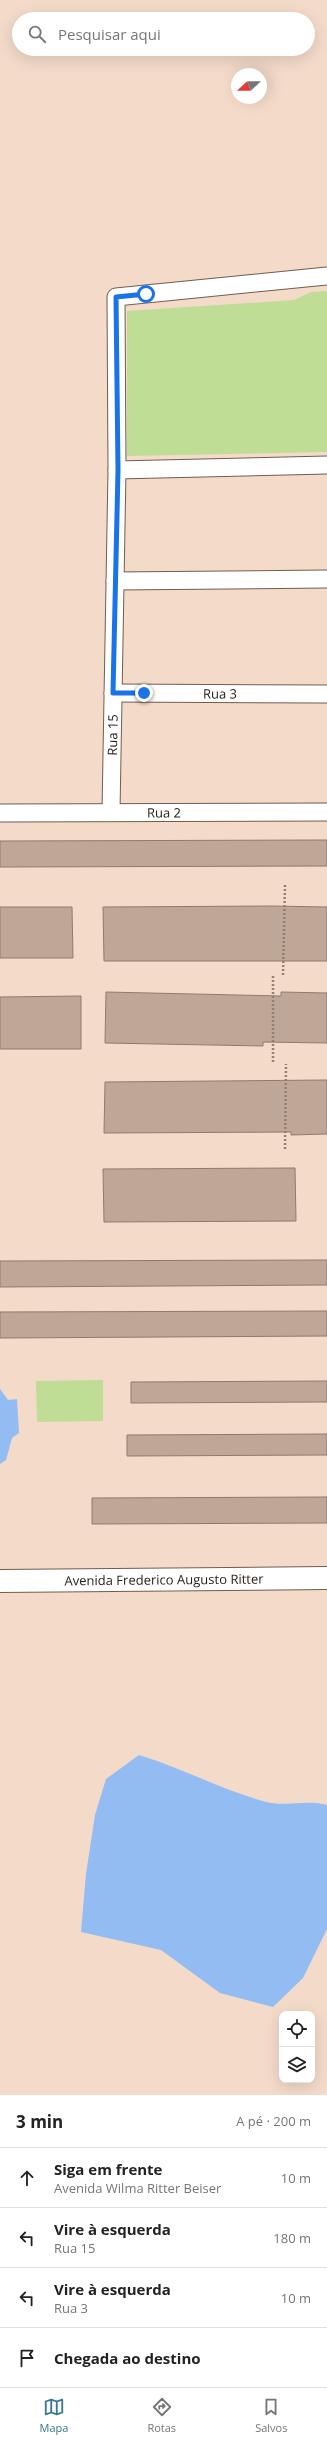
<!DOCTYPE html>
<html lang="pt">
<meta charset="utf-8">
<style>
body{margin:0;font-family:"Open Sans",sans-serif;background:#f6f6f6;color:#222}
.controls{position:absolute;right:12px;bottom:12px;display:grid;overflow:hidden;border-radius:8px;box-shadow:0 4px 16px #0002}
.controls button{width:36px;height:36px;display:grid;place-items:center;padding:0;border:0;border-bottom:1px solid #e0e0e0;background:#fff;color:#222;font:20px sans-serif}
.compass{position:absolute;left:231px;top:68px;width:36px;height:36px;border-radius:50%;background:#fff;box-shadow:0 4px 16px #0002;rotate:248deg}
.stop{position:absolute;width:12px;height:12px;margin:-9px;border:3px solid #1a73e8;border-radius:50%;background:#fff}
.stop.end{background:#1a73e8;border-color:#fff;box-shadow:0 1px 4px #0008}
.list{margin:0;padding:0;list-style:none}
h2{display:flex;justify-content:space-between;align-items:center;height:52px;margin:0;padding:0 16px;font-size:17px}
h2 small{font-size:13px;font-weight:400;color:#767676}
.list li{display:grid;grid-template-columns:26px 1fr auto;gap:12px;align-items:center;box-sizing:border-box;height:60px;padding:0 16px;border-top:1px solid #e0e0e0}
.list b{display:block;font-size:15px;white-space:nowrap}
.list p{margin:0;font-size:13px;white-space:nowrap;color:#767676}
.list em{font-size:13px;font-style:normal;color:#767676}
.icon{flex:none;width:22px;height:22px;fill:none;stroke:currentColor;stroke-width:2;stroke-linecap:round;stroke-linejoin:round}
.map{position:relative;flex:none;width:327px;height:2095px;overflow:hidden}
.search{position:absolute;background:#fff;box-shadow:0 4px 16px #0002;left:12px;right:12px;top:12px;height:44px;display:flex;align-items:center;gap:10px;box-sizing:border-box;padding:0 14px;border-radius:22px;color:#767676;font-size:15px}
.sheet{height:292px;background:#fff}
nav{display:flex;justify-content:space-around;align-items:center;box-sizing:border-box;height:56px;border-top:1px solid #e0e0e0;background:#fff;font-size:11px;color:#767676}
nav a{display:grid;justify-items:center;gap:2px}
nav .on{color:#37788b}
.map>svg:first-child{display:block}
.green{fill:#c0dd96}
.water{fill:#93bcf3}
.building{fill:#bfa798;stroke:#917a6c}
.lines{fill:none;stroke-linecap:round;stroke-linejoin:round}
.street-casing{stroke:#725d4f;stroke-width:19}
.primary-casing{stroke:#725d4f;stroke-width:24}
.path{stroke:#928074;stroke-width:2.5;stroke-dasharray:2 2;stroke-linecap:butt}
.street{stroke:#fff;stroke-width:17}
.primary{stroke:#fff;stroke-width:22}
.route{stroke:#1a73e8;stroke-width:5}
.labels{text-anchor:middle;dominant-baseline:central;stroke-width:3;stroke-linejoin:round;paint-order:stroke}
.street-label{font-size:13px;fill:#251c16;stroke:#fce8db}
</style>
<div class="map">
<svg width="327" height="2095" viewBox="0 0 327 2095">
<rect width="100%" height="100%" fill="#f3dac9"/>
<!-- green -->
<path class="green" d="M327,291V452L127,456V311L294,300L311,292Z
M103,1380V1421L37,1422L36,1381Z"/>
<!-- water -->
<path class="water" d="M0,1389L8,1400L17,1399L19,1433L12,1438L6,1460L0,1464Z
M139,1755C182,1768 222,1790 266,1802C285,1807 308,1799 327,1805V1929L303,1978L273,2007L220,1993L161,1950L81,1932L86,1874L95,1815L106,1779Z"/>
<!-- building -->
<path class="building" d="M327,840V866L0,867V841Z
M272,906L327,907V961H104L103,907Z
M0,907H72L73,958H0Z
M106,992L281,996V992L327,993V1043L263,1042V1046L105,1043Z
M81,996V1049H0V997Z
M327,1080V1134L291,1135V1132L104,1133L105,1082Z
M295,1168L296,1221L104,1222L103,1169Z
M327,1260V1285L0,1287V1261Z
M327,1311V1336L0,1338V1312Z
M327,1381V1402L131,1403V1382Z
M327,1434V1455L127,1456V1435Z
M327,1497V1523L92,1524V1498Z"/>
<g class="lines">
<defs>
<g id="street">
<path d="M117,470L327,465"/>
<path d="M115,581L327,579"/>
<path id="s1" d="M113,693L327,694"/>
<path id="s2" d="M111,812L117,470L116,297L327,276"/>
<path id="s3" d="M0,813L327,812"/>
</g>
<g id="primary">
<path id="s4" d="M0,1581L327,1578"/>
</g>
</defs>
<!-- street casing -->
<use href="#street" class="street-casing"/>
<!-- primary casing -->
<use href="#primary" class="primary-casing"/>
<!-- path -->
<path class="path" d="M283,975L285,885
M273,976V1064
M285,1149L286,1064"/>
<!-- street -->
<use href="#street" class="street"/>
<!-- primary -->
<use href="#primary" class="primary"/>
</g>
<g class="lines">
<!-- route -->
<path class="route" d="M144,693H113L118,470L116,297L146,294"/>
</g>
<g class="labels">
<!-- street labels -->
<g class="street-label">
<text stroke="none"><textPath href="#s1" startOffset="107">Rua 3</textPath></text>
<text stroke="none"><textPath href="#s2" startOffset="77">Rua 15</textPath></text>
<text stroke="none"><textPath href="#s3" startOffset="164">Rua 2</textPath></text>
<text stroke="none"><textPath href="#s4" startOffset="164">Avenida Frederico Augusto Ritter</textPath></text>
</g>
</g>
</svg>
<div class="controls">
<button><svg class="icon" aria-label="locate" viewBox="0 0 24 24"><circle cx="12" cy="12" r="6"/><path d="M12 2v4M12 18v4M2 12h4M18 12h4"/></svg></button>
<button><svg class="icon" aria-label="layers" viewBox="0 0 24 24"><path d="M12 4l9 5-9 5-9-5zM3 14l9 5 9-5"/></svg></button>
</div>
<svg class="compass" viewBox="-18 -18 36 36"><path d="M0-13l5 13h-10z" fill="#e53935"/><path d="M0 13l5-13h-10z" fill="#767676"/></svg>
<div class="stop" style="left:146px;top:294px"></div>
<div class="stop end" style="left:144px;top:693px"></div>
<div class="search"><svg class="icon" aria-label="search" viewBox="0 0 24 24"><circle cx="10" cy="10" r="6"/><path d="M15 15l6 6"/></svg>Pesquisar aqui</div>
</div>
<section class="sheet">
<h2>3 min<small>A pé · 200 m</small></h2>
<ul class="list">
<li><svg class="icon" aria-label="ahead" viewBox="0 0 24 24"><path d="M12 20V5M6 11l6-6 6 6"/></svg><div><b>Siga em frente</b><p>Avenida Wilma Ritter Beiser</p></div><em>10 m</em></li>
<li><svg class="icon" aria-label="left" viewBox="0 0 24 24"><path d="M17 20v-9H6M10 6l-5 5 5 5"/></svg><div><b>Vire à esquerda</b><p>Rua 15</p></div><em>180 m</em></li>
<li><svg class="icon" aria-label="left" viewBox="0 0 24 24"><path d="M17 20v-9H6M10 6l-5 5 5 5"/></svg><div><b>Vire à esquerda</b><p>Rua 3</p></div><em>10 m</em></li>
<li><svg class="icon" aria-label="arrive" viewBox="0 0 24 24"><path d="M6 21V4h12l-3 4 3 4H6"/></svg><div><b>Chegada ao destino</b></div></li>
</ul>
</section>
<nav>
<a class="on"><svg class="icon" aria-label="map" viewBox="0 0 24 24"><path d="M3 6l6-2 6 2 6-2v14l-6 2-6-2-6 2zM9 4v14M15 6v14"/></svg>Mapa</a>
<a><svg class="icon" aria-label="directions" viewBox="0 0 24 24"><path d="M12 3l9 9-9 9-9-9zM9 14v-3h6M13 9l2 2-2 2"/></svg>Rotas</a>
<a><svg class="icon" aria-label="saved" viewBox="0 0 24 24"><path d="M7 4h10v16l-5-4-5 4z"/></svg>Salvos</a>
</nav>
